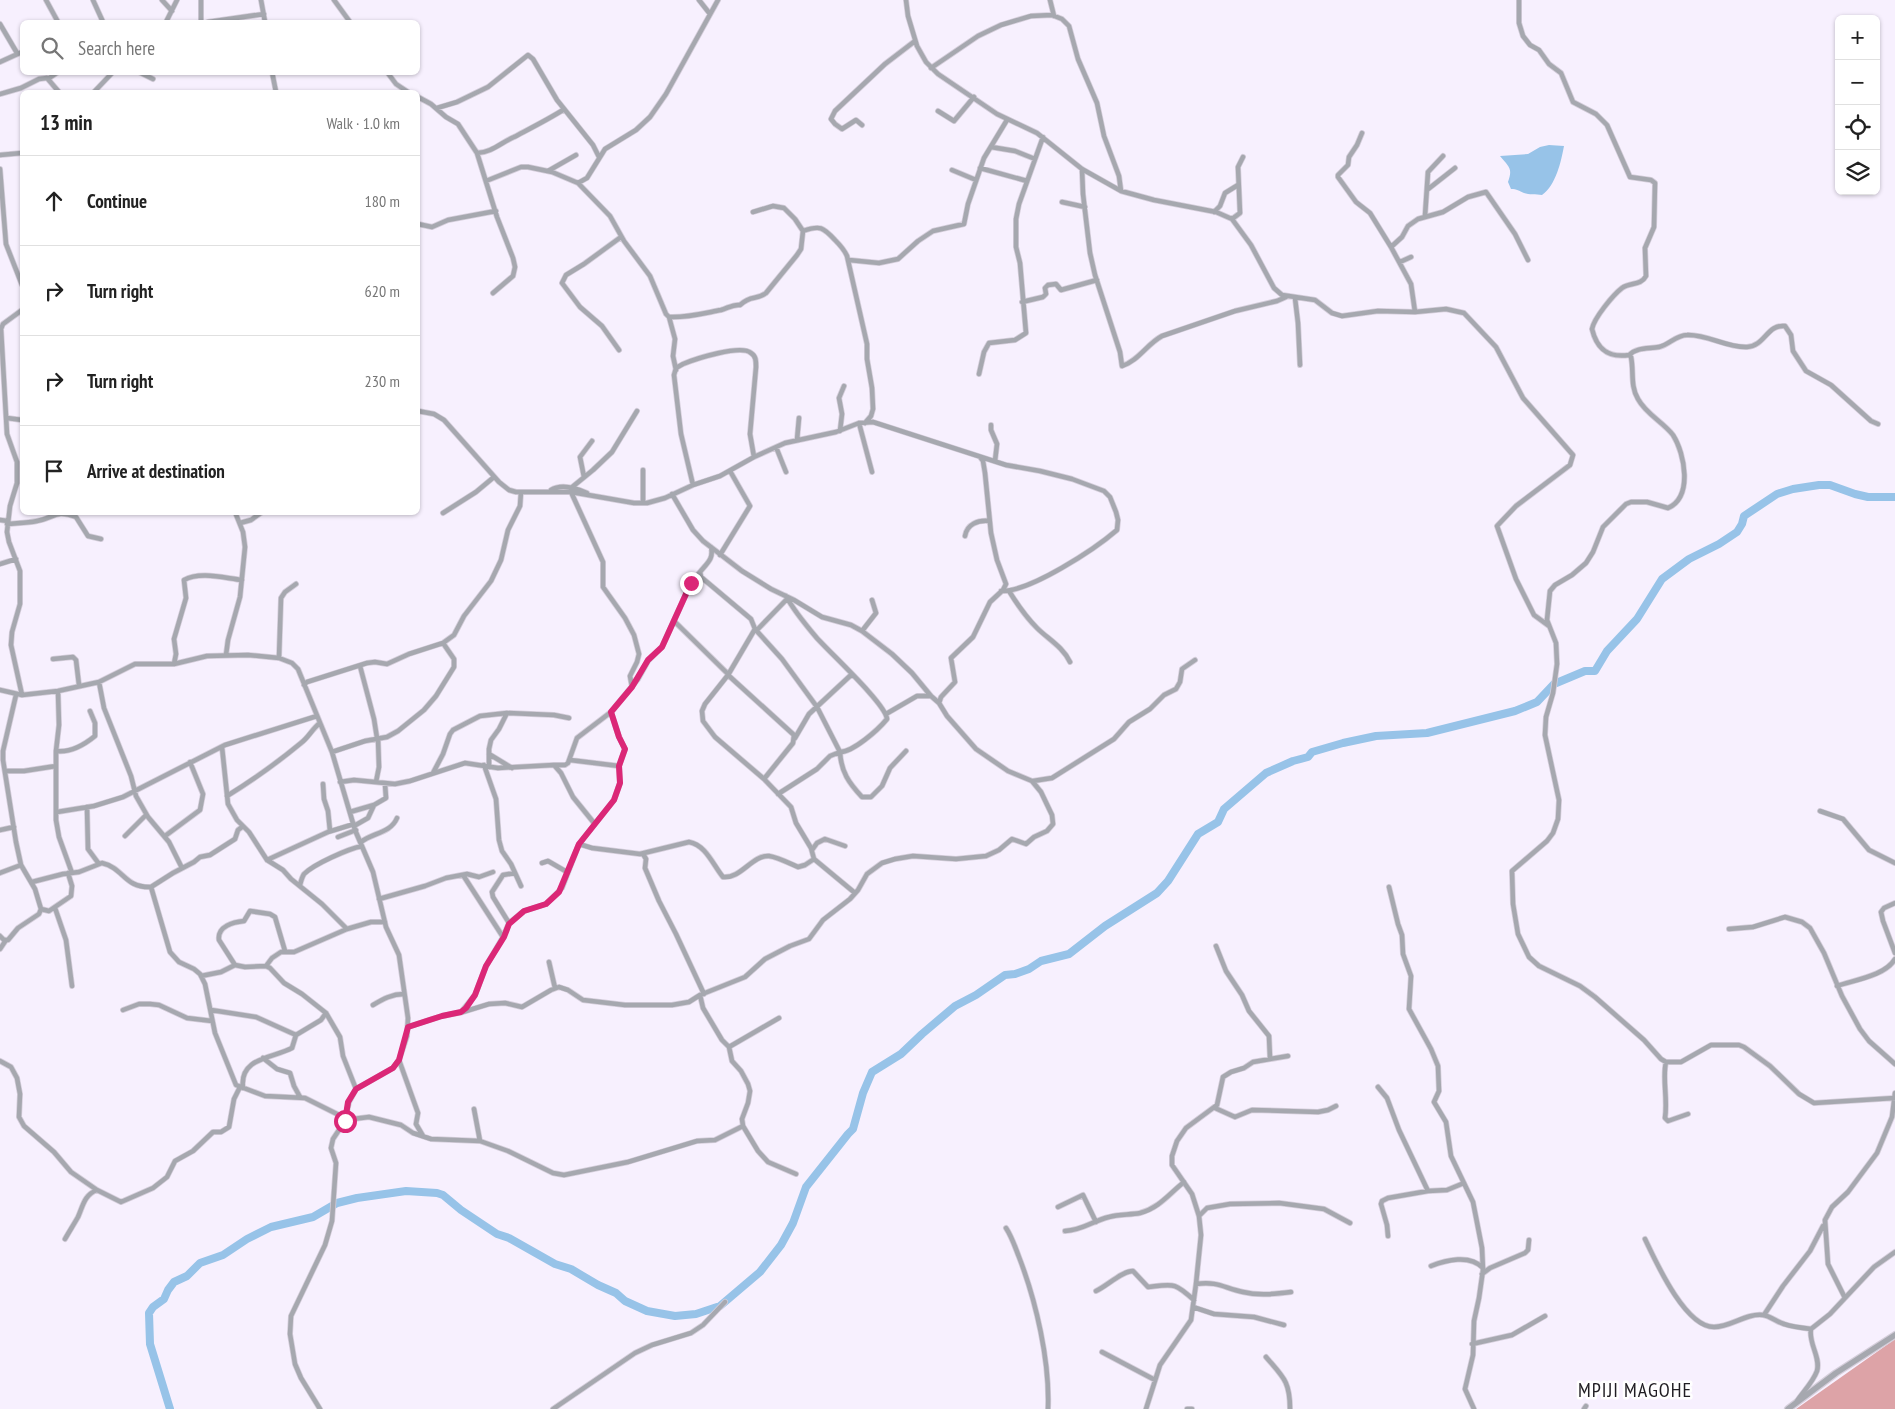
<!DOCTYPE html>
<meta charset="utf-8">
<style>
body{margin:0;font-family:"PT Sans Narrow",sans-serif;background:#f2f2f2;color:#222}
.controls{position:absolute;right:15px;top:15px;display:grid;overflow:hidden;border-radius:8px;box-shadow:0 1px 4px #0004}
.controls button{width:45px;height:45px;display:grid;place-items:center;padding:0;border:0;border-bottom:1px solid #e0e0e0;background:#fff;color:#222;font:25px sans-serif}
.stop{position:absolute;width:15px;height:15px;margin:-11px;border:4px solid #db2777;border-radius:50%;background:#fff}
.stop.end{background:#db2777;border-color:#fff;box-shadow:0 1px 5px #0008}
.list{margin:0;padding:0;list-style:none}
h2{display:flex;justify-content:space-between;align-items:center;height:65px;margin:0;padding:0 20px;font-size:21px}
h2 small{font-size:16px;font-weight:400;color:#767676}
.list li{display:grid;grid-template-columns:32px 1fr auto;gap:15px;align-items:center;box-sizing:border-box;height:90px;padding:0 20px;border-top:1px solid #e0e0e0}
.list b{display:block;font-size:19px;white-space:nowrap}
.list em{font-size:16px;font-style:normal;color:#767676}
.icon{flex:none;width:28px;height:28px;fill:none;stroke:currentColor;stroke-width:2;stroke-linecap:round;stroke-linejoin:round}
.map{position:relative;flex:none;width:1895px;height:1409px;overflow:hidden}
.search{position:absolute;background:#fff;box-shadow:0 1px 4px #0004;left:20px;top:20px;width:400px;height:55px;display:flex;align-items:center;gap:12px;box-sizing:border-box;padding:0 18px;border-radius:8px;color:#767676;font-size:19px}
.panel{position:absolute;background:#fff;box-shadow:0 1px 4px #0004;left:20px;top:90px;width:400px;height:425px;border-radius:8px}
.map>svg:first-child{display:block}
.forest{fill:#dda3a7}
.water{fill:#97c3e8}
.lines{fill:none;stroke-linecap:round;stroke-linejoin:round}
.river{stroke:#97c3e8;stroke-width:8}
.minor-casing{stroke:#d5cedb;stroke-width:6}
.tertiary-casing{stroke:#d5cedb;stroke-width:8}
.minor{stroke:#a6a8af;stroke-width:4.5}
.tertiary{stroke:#a6a8af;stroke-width:5.5}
.route{stroke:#db2777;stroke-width:6}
.labels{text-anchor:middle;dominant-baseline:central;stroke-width:5;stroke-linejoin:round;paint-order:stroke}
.quarter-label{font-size:20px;letter-spacing:1px;fill:#201d23;stroke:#fff}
</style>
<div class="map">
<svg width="1895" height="1409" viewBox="0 0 1895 1409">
<rect width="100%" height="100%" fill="#f7f0fe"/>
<!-- forest -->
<path class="forest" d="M1895,1339V1409H1796L1891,1342Z"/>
<!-- water -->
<path class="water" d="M1549,145L1564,146C1561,162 1556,185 1542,195C1536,194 1529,195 1524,193C1519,191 1517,189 1511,189L1508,182C1513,168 1509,167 1500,156L1528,154L1540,147Z"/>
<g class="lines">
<!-- river -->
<path class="river" d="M170,1409L150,1344L149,1313L153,1307L164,1299L168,1290L174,1282L187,1276L200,1263L223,1255L247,1239L271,1227L313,1217L337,1203L357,1198L406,1191L437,1193L443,1195L461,1210L497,1234L509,1238L555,1264L571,1269L598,1285L616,1293L625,1301L647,1311L675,1316L696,1314L720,1306L760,1272L781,1245L793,1223L806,1187L848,1134L853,1129L863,1093L872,1072L901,1054L922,1034L955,1006L976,995L1005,975L1015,974L1029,969L1041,961L1069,954L1105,926L1157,893L1168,881L1198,834L1218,822L1224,809L1266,773L1293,761L1308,757L1312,752L1343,743L1376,736L1427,733L1515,711L1537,702L1554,684L1585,671H1595L1607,651L1637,619L1662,579L1689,559L1719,544L1737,532L1742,524L1744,516L1777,494L1793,489L1819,485H1830L1855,494L1868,497H1895"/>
<defs>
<path id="minor" d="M46,0L58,22
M93,0L103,22
M162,0L172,11
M261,0L265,22
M334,0L350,22
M699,0L710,14
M906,0L908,16L917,46L926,62L938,74L997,114L1037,133L1082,169L1121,191L1154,200L1216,212L1232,219L1251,245L1274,288L1282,295L1315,300L1332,313L1342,316L1378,311L1415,312L1446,309L1464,313L1496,347L1523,398L1573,455L1570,465L1516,506L1497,526L1516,579L1534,615L1549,626
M1050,0L1054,16
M1519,0V23L1523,36L1530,45L1539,50L1549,64L1561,73L1573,102L1596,114L1607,125L1630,177L1651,180L1655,183L1654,227L1645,248L1646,276C1641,286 1630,282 1622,288C1613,295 1594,318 1592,329C1597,350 1609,358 1629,355L1631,357C1634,371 1630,386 1638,399C1646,414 1663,422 1673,435C1685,454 1693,497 1668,508L1647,502H1631L1626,504L1603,527L1593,552L1586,563L1572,575L1555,585L1550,591L1547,620L1556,643L1557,664L1553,693L1546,717L1545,735L1559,800L1558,819L1553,833L1547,841L1512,871L1513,904L1518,934L1529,957L1539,966L1580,986L1595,997L1644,1040L1661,1059L1666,1062H1681L1711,1045H1739L1744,1047L1770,1066L1799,1094L1814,1103L1895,1098
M166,22L177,0
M201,22V0
M208,22L264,14
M0,24L17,53
M0,62L22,52
M931,68L978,36L1001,25L1031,16L1052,15L1062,19L1069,26L1078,59L1097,103L1104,136L1119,176L1121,191
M139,72L153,79
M272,72L276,92
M387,72L396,84L408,92
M48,79L58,72
M94,92L113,72
M0,94L21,88L39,79L47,78L59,92
M418,97L431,104L446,117L458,124L477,153L497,217L513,258L515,267L513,276L493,293
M437,108L457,102L488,87L528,55L533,59L557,100L593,145L599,157
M938,111L954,121L974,97
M862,125L856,120L842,129L835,124L831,119L835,111L885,64L915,41
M1362,133L1357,145L1349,157L1348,165L1338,175V177L1356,202L1370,213L1391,247L1411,284L1415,312
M991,147L1015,151L1035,159
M477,153C491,153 502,142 514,137C531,128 547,120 563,110
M0,155L22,153
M980,168L1027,181
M0,169L6,244L22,285
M1082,169L1083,194L1090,253L1095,275L1120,352L1122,366C1138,361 1147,344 1162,336L1235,311L1277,301L1286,297
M952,170L976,180
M548,171L576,155
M486,181L521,167H528L552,172L578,183L610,216L624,241L650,276L666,314L669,317C686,318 705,313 721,310C728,308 733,304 740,305C752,294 755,301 766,293L797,255L801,249L803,231L795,219L784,208L773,206L753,212
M578,183L587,178L605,149L636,130L650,117L666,94L718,0
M1427,190L1455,168
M1062,202L1085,207
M1214,212L1220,206L1225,193L1238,185
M1425,216L1428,172L1443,156
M1232,219L1240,213L1238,167L1243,157
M418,224L432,227L448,220L496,211
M803,231C820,225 823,227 835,240C840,245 844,249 847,256L867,344V359L872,388L873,409L871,416L865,423
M1391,247L1402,237L1408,226L1418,219L1443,212L1468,197L1486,192L1515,234L1528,260
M849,260L879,263L898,259L918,241L933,231L964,224L968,204L984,158L1007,120
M1400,262L1411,257
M1295,298L1298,323L1300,365
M1022,302L1043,297L1046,294L1045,288L1048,285L1056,284L1061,290L1097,280
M669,317L675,339L673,356L676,370
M619,350L602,326L580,307L562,283L566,275L584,264L621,237
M1629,355C1637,347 1649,349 1659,347C1669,345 1676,335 1687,335C1707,334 1727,348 1747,347C1765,346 1767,324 1785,326L1791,335L1793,351L1806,371L1831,385L1871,421L1878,424
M979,374L984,352L989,343L1015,340L1026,333L1020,263L1016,247V219L1019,204L1043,137
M418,411L434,414L444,420L499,482L509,490L516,492H571L634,503H647L665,498L693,485L720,476L754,457L785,443L836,432L859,423L873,422L1006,465L1040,471L1072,479L1104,491L1110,497L1116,512L1118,520L1117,530C1095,549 1030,592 1001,591
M7,418L22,420
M859,423L872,472
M991,425V430L997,444L995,461
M840,431L842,414L839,398L844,386
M797,440L799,418
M776,447L786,472
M643,470V503
M584,477L580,457L592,441
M693,485L681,434L674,375L676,368L683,364C695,359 741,344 751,353C756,356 756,361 756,367L750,434L754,457
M571,488L593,470L612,452L637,411
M551,490C562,483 576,488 587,493
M571,492L603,562V587L625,618L634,635L639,654L637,662L630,676L632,687
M672,494L693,530L703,541L742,571L771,589L794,600L822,617L851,625L862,631L892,654L912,673L931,696L939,703
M443,513L476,492L494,477
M0,520L8,521
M240,523L251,520L262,512
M7,524C17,523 27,523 37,521C55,518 55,509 76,517L88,536L101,539
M965,536C967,524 978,520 989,521
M711,547C714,559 707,563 700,572L701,577L751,619L755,629L728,675L705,704L702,711L703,721L715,737L764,779L791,807L796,823L811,848L814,859L855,893
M720,555L750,506L730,471
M0,564L16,559
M1009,591C1017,604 1026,617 1037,628C1048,639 1063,647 1070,662
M674,621L728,674
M755,629L782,659L817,707L840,752C853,752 878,730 887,719C886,704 829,652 816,637C805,624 794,611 786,596
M757,630L787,599
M862,631L876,613L872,600
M226,655L228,640L240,597L245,547L243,532L235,512
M279,658L281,598L285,592L296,584
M53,659L73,657L76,660L79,685
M174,664L176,654L174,639L186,598L184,580C200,571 224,578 242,580
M360,666L374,719L377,738
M728,675L794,735L793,743L764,779
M99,682L104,708L131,776L136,796L148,817L169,842L182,868
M304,685L307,682L326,676L367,663L375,662L387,664L409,654L443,643L454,635L464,616L491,581L501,560L508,530L520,506L521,492
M0,690L22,695L58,691L99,682L135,664H174L207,656L248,655L279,658L292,663L298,669L332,752L355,830L373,872L386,927L399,955L408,1018L407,1036L399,1060L393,1068L356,1089L349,1102L345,1121L333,1139L331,1148L336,1163L332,1221L325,1245L291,1316L290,1334L295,1364L301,1378L320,1409
M58,691L59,725L56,751V820L59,837L72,873
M22,695L11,645L12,632L20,604V571L9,542L7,532L10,506L17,483V462L7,434L1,329L3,324L22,310
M886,714L917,696H930
M795,738L809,714L851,675
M222,747L228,804L237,820L249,832L267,860L283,870L291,879L322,904L347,929
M56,751C71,753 84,745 95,736V723L90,711
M332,752L365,741L387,737L398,731L424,710L436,696L454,667V659L443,643
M489,754L512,768
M570,760L619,766
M484,765L496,799L499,840L502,851L511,864L521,886
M554,765H565L568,763L577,738L611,712L638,679L648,661L662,647L691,583L700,572
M489,767V749L491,740L499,729L507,713L554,715L569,718
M6,771H24L56,766
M433,773L443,754L450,734L453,730L480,716L507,713
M1033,781L1052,778L1114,739L1129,722L1150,709L1164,695L1176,689L1180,682L1182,669L1195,660
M340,782L354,780L395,784L410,781L465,763L498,768L554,765L561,773L573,797L594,823
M376,782L379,767L378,738
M323,784L324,799L328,811L330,831
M778,794L817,769L830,756L840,752C841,772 849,783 862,797H871L882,786L890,768L906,751
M227,796C253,780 278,762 301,743C309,737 312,729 320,723
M87,807L88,849L99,864
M1820,811L1843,819L1869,850L1895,863
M57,812L94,806L123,797L225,745L317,716
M350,812L374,805
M354,826L368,818L374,805L386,798L385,784
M242,827L238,830L235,839L210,855L200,857L194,862L173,873L151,887L170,952L179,962L194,969L200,974L205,984L215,1033L236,1085L265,1096L305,1098L345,1118
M0,830L14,827
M125,836L146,815
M165,836L200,810L203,794L190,762
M338,837L356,830
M361,842C372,833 391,833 397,818
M579,844L592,848L640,854L689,842C706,845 713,865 723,877C741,879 752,855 769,856C777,857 789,863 798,867L805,865L814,859
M812,850L817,843L825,839L845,846
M643,854L646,859L645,868L659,901L676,934L704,994
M267,860L328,832L354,824
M542,863L548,861L567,872
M0,873L21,865
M463,875L503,937
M32,882L63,874L79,872L102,863C124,868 124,888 151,887
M300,885C301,881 302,877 304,874C314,864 348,849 362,846
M1389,887L1398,924L1402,935L1403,954L1411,976L1409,1009L1431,1049L1438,1066L1439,1091L1434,1102L1446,1122L1451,1156L1473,1202L1482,1248L1483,1270L1479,1298L1474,1321L1473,1355L1465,1389L1474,1409
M379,899L425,886L446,878L467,874L479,877L493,872
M1895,903L1884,908L1881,912L1883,921L1895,953
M55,908L66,940L72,986
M41,909L49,911L71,896L72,886L68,873
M509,923L493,897L492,892L503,875L515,873
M1729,929L1753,927L1785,917L1802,922L1810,928L1824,953L1842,996L1860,1029L1869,1041L1895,1064
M0,936L4,940H8L18,928L39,914L41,909L35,889L21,865L16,842L3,760V751L16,695
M1216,946L1226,971L1242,995L1249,1011L1269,1036L1270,1058
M0,949L6,940
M285,951L275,917L270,914L250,911L244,921C234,922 217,926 219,940L235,965L245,967L266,966L270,968L284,983L302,994L326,1013L340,1037L343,1056L356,1089
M549,962L555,988
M266,966L272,958L281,952H294L347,929L371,922H385
M201,976L221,972L235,965
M1837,986C1854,980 1885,976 1895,959
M700,995L703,1008L722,1040L729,1047L732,1061L741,1071L748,1084L750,1091L748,1103L742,1119L743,1126L758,1151L768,1162L796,1174
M373,1005C383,999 392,994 404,994
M123,1010L139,1004H150L159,1005L187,1018L212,1021
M211,1010L256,1017L296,1035L321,1020L326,1013
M462,1011L475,995L486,966L503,937L509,923L524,911L546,904L562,888L579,844L614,800L620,783L619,766L625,749L619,737L611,712
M408,1027L442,1016L463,1012L489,1004L505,1003L522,1007L551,990L559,987L568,990L583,1000L625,1005H672L689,1002L700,995L745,977L765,959L790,946L809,939L823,920L850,899L858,890L867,874L882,863L895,859L913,856L956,859L986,856L999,850L1012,839L1026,844L1034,837L1047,831L1053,824L1052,815L1041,792L1032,781L1008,771L976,749L947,716L939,703L941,697L955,682L951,658L973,637L990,602L1003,590L1006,584L997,560L991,533L985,473L983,461L980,457
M729,1047L779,1018
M263,1058L277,1069L290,1073L294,1086L300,1097
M399,1060L418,1113L416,1124L423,1136
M0,1061L11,1067L17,1078L20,1094L19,1117L24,1126L54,1152L71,1172L97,1190L121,1202L153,1188L167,1177L175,1161L193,1151L213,1132H221L229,1127L234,1099L240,1087
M1666,1062C1662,1078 1668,1099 1665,1118L1668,1121L1688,1114
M1378,1087L1387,1098L1399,1130L1428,1191
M243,1088C239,1057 274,1058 292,1048L296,1035
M1215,1108L1235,1117L1252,1110L1318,1112L1328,1110L1336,1106
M474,1109L480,1141
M345,1120L369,1117L401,1125L413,1133L431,1139L480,1141L508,1151L553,1173L564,1175L628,1162L697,1141L715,1140L743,1126
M1058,1207L1083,1195L1096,1222
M1199,1216L1207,1208L1230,1204L1279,1203L1324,1209L1350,1223
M1006,1228C1012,1237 1015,1247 1019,1257C1036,1301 1050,1361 1048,1409
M1065,1231C1084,1230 1092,1221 1109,1217C1119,1214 1130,1215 1140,1213C1159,1208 1169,1194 1184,1182
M1388,1236L1387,1225L1381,1204L1382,1201L1388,1198L1428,1191L1447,1190L1464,1183
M65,1239C69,1232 74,1224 78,1217C83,1206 84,1195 97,1190
M1645,1239C1656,1262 1685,1327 1714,1327C1731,1327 1746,1313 1763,1315C1770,1316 1777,1322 1784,1324C1793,1327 1802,1328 1811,1329
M1431,1266C1446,1260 1470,1254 1483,1268
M1482,1274L1490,1268L1525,1253L1528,1250L1529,1240
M1196,1284C1218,1281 1224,1288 1243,1292C1259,1296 1275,1294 1291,1292
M1096,1291C1107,1286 1122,1271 1133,1271L1148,1287C1174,1284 1174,1282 1194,1300
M1845,1298L1828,1264L1825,1220L1832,1207L1848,1192L1877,1153L1892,1117L1895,1093
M1193,1307L1214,1314L1254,1317L1284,1325
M1764,1315L1783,1286L1810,1251L1823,1226
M1472,1344L1512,1335L1545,1316
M1102,1352L1155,1380
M1266,1357C1283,1377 1290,1381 1290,1409
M1797,1401C1803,1392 1813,1382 1817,1371C1821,1357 1808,1343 1811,1329L1830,1314L1874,1267L1895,1252
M553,1409L635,1353L652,1345L691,1333L703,1325L725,1302
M1146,1409L1160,1365L1191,1320L1196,1284L1201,1235L1199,1216L1192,1194L1172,1165V1156L1177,1141L1186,1128L1217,1105L1223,1077L1231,1072L1244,1068L1253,1062L1288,1056
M1187,1409H1192
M1584,1409L1586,1406"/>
<path id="tertiary" d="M1788,1409L1836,1373L1895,1335"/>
</defs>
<!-- minor casing -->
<use href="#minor" class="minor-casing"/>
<!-- tertiary casing -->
<use href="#tertiary" class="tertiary-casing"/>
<!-- minor -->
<use href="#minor" class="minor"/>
<!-- tertiary -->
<use href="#tertiary" class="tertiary"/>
</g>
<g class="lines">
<!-- route -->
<path class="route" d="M345,1121L348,1102L356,1089L393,1068L399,1060L408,1027L442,1016L461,1012L466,1008L475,995L486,966L504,937L509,924L524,911L546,904L559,892L579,844L614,800L620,783L619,766L625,749L619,737L611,712L632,687L648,660L662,647L691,583"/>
</g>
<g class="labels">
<!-- quarter labels -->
<g class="quarter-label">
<text x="1635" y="1390">MPIJI MAGOHE</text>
</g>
</g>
</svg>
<div class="controls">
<button>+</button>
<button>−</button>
<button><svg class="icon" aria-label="locate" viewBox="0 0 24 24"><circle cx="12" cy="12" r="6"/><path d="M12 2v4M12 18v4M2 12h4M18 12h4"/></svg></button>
<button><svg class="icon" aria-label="layers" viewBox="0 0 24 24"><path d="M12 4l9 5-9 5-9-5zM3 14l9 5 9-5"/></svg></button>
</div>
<div class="stop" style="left:345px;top:1121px"></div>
<div class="stop end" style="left:691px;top:583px"></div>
<div class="search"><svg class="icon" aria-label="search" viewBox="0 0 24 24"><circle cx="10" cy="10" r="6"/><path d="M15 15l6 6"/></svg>Search here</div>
<section class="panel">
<h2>13 min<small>Walk · 1.0 km</small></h2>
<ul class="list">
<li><svg class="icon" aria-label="ahead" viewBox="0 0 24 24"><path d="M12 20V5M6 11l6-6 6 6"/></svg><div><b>Continue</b></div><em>180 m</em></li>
<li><svg class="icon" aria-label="right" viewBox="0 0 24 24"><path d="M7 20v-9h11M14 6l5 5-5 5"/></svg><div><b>Turn right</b></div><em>620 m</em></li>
<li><svg class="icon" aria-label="right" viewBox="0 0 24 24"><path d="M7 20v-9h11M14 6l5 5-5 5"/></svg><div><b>Turn right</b></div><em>230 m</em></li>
<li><svg class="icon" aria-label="arrive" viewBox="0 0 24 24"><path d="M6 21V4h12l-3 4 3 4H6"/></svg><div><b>Arrive at destination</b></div></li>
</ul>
</section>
</div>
